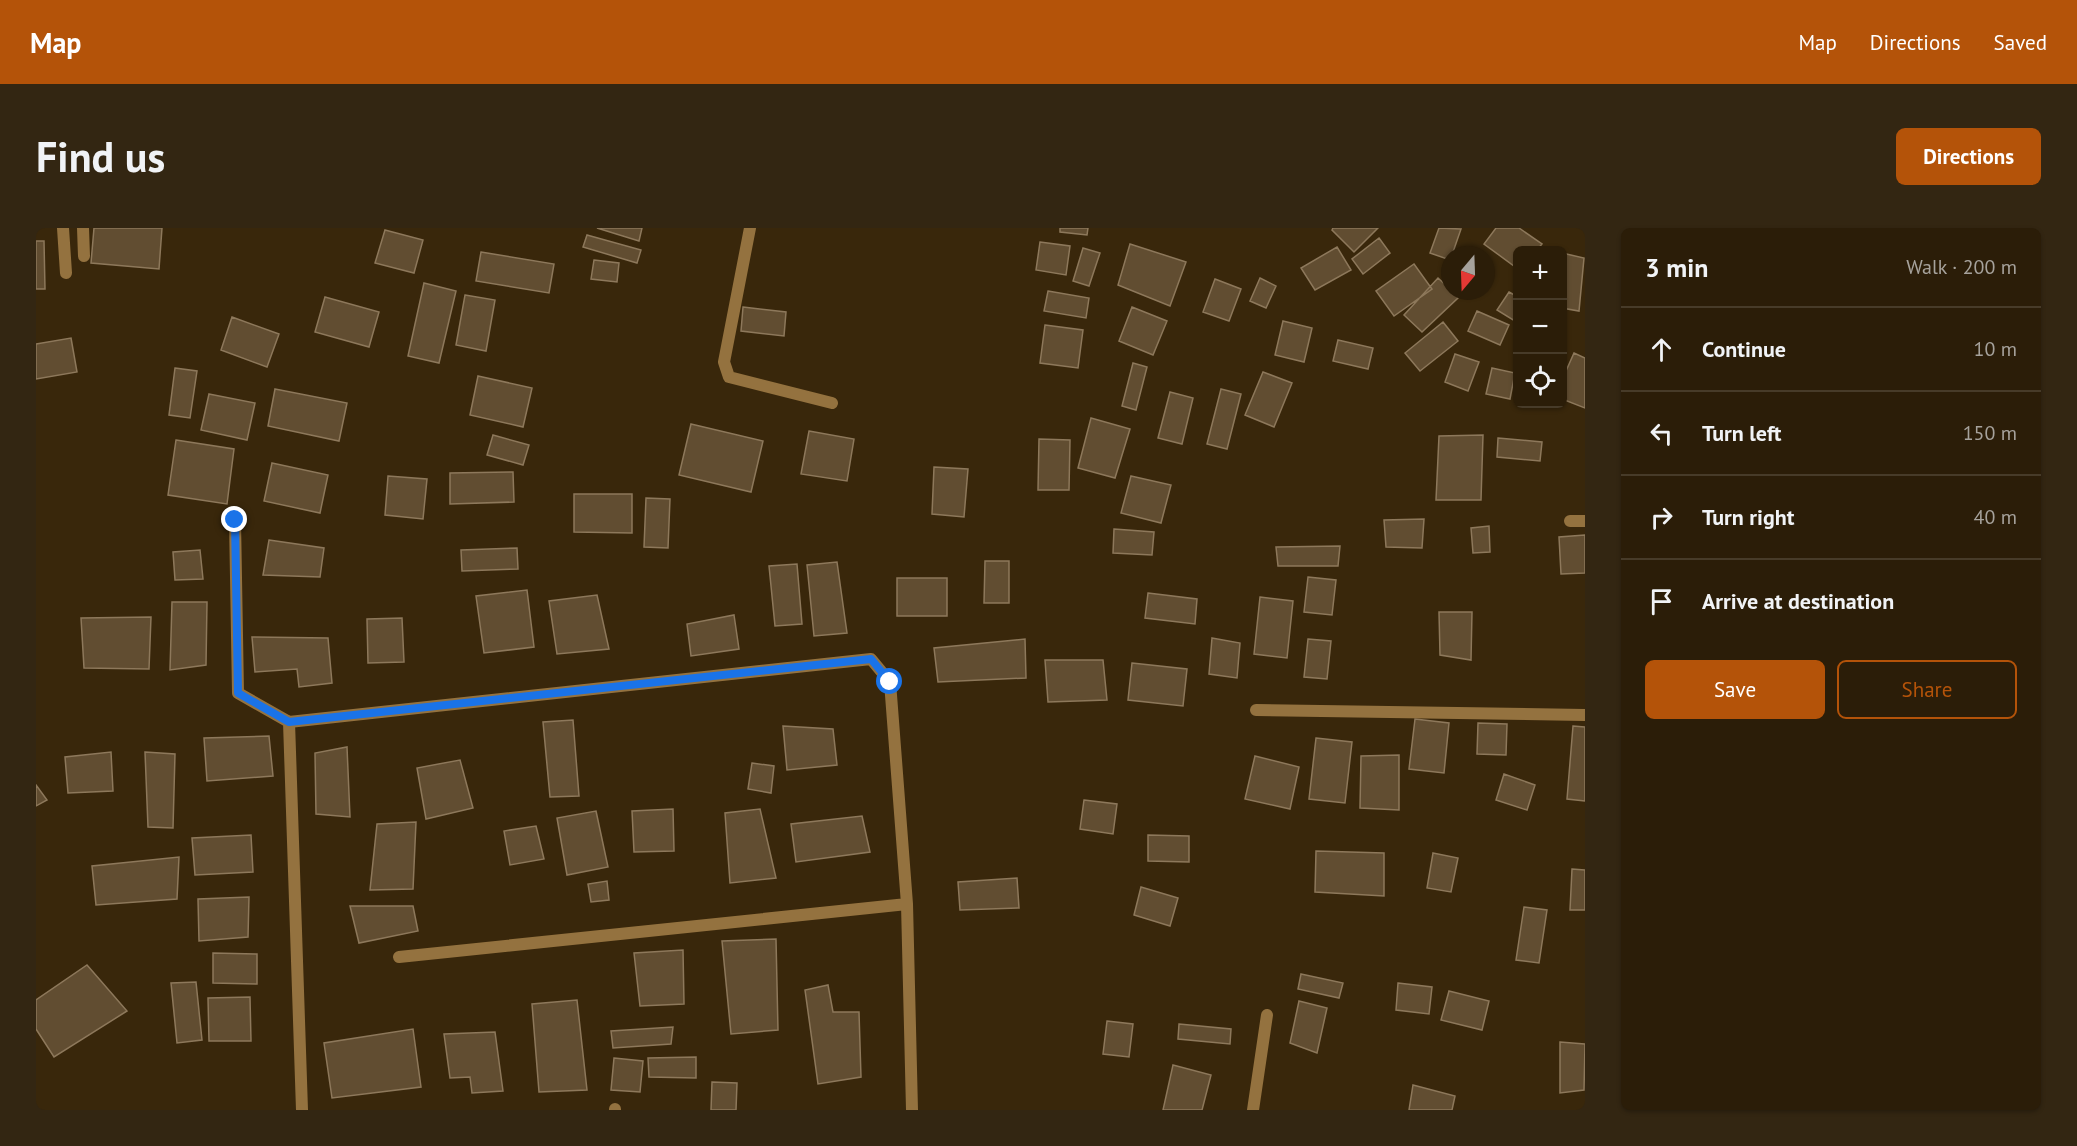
<!DOCTYPE html>
<meta charset="utf-8">
<style>
body{margin:0;font-family:"PT Sans",sans-serif;background:#332612;color:#f1f3f6}
.controls{position:absolute;right:18px;top:18px;display:grid;overflow:hidden;border-radius:9px;box-shadow:0 2px 4px #0004}
.controls button{width:54px;height:54px;display:grid;place-items:center;padding:0;border:0;border-bottom:2px solid #473b29;background:#2b1d08;color:#f1f3f6;font:30px sans-serif}
.compass{position:absolute;left:1405px;top:18px;width:54px;height:54px;border-radius:50%;background:#2b1d08;box-shadow:0 2px 4px #0004;rotate:199deg}
.stop{position:absolute;width:18px;height:18px;margin:-14px;border:4px solid #1a73e8;border-radius:50%;background:#fff}
.stop.end{background:#1a73e8;border-color:#fff;box-shadow:0 2px 6px #0008}
.list{margin:0;padding:0;list-style:none}
h2{display:flex;justify-content:space-between;align-items:center;height:78px;margin:0;padding:0 24px;font-size:26px}
h2 small{font-size:20px;font-weight:400;color:#a6a29c}
.list li{display:grid;grid-template-columns:39px 1fr auto;gap:18px;align-items:center;box-sizing:border-box;height:84px;padding:0 24px;border-top:2px solid #473b29}
.list b{display:block;font-size:22px;white-space:nowrap}
.list em{font-size:20px;font-style:normal;color:#a6a29c}
.actions{display:flex;gap:12px;padding:18px 24px}
.actions a{flex:1;padding:14px 0;border:2px solid #b45309;border-radius:9px;text-align:center;font-size:21px;color:#b45309}
.actions .main{background:#b45309;color:#fff}
.icon{flex:none;width:33px;height:33px;fill:none;stroke:currentColor;stroke-width:2;stroke-linecap:round;stroke-linejoin:round}
.map{position:relative;flex:none;width:1549px;height:882px;overflow:hidden;border-radius:9px}
header{display:flex;align-items:center;gap:36px;box-sizing:border-box;height:84px;padding:0 30px;background:#b45309;color:#fff}
header strong{font-size:28px}
nav{display:flex;gap:33px;margin-inline-start:auto;font-size:21px}
.intro{display:flex;align-items:center;justify-content:space-between;box-sizing:border-box;height:144px;padding:0 36px}
h1{margin:0;font-size:42px}
.button{padding:15px 27px;border-radius:9px;background:#b45309;color:#fff;font-size:21px;font-weight:700}
main{display:flex;gap:36px;padding:0 36px}
aside{flex:1;background:#2b1d08;border-radius:9px;box-shadow:0 2px 4px #0004}
.map>svg:first-child{display:block}
.building{fill:#614d31;stroke:#8d785b;stroke-width:1.5}
.lines{fill:none;stroke-linecap:round;stroke-linejoin:round}
.street{stroke:#94723f;stroke-width:12}
.route{stroke:#1a73e8;stroke-width:8}
</style>
<header>
<strong>Map</strong>
<nav><a>Map</a><a>Directions</a><a>Saved</a></nav>
</header>
<div class="intro"><h1>Find us</h1><a class="button">Directions</a></div>
<main>
<div class="map">
<svg width="1549" height="882" viewBox="0 0 1549 882">
<rect width="100%" height="100%" fill="#39270b"/>
<!-- building -->
<path class="building" d="M58,0H126L123,41L55,35Z
M561,0H606L603,13Z
M1024,0H1052L1051,7L1024,4Z
M1297,0H1342L1318,24L1296,2Z
M1403,0L1425,1L1416,27H1414V32L1394,25Z
M1460,0H1483L1506,16L1501,22H1482V41L1448,16Z
M349,2L387,12L378,45L339,35Z
M551,7L605,22L601,35L547,19Z
M1343,10L1354,25L1327,46L1316,31Z
M0,13H8L9,61H0Z
M1004,14L1034,18L1030,47L1000,42Z
M1094,16L1150,34L1134,78L1082,57Z
M1301,19L1315,42L1279,62L1265,40Z
M1047,20L1064,25L1053,58L1037,53Z
M445,24L518,36L513,65L440,53Z
M1526,25L1548,30L1543,83L1526,80Z
M558,32L583,35L581,54L555,51Z
M1378,36L1396,61L1358,88L1340,63Z
M1224,50L1240,58L1230,80L1214,73Z
M1402,50L1414,61V63L1423,69L1386,104L1368,87Z
M1179,51L1205,61L1193,93L1167,84Z
M388,55L420,63L403,135L372,128Z
M1012,63L1053,70L1050,90L1008,83Z
M1473,64L1482,69V95L1461,82Z
M429,67L459,72L450,123L420,117Z
M289,69L343,84L333,119L279,104Z
M707,79L750,84L748,108L705,103Z
M1096,79L1131,93L1117,127L1083,113Z
M1441,83L1473,97L1464,117L1432,103Z
M196,89L243,106L231,139L185,122Z
M1247,93L1276,100L1268,134L1239,127Z
M1407,94L1422,113L1384,143L1369,125Z
M1009,97L1047,102L1042,140L1004,135Z
M35,110L41,144L0,151V116Z
M1302,112L1337,120L1332,141L1297,133Z
M1538,125L1549,130V180L1526,171V152Z
M1419,126L1443,134L1432,163L1409,154Z
M1097,135L1111,139L1100,182L1086,178Z
M139,140L161,143L154,190L133,187Z
M1456,140L1479,145L1474,171L1450,166Z
M1227,144L1256,155L1238,199L1209,187Z
M442,148L496,160L487,199L434,187Z
M239,161L311,175L303,213L232,198Z
M1185,161L1205,166L1191,221L1171,216Z
M1134,164L1157,170L1146,216L1122,210Z
M173,166L219,175L211,212L165,202Z
M1055,190L1094,201L1079,250L1042,240Z
M655,196L727,213L715,264L643,247Z
M773,203L818,211L811,253L765,246Z
M457,207L493,217L487,237L451,227Z
M1447,207L1445,272H1400L1403,208Z
M1462,210L1506,214L1504,233L1461,229Z
M1003,211L1034,212L1033,262H1002Z
M140,212L198,221L191,276L132,267Z
M236,235L292,247L284,285L228,273Z
M898,239L932,241L928,289L896,286Z
M477,244L478,274L414,276V245Z
M352,248L391,251L387,291L349,287Z
M1095,248L1135,257L1125,295L1085,285Z
M538,266H596V305L538,304Z
M610,270L634,271L632,320L608,319Z
M1388,291L1386,320L1350,319L1348,292Z
M1453,298L1454,324L1437,325L1435,300Z
M1078,301L1118,304L1116,327L1077,325Z
M1549,307V345L1525,346L1523,309Z
M233,312L288,320L284,349L227,347Z
M1304,318L1302,338H1242L1240,319Z
M481,320L482,341L426,343L425,322Z
M164,322L167,351L139,352L137,324Z
M949,333H973V375H948Z
M801,334L811,405L778,408L771,337Z
M761,336L766,396L739,398L733,338Z
M1272,349L1300,352L1296,387L1268,384Z
M861,350H911V388H861Z
M491,362L498,419L448,425L440,368Z
M1112,365L1161,371L1159,396L1109,390Z
M561,367L573,421L521,426L513,373Z
M1224,369L1257,373L1251,430L1218,426Z
M136,374H171L170,437L134,442Z
M1403,384H1436L1435,432L1404,427Z
M698,387L703,421L655,428L651,396Z
M115,389L113,441L48,440L45,390Z
M366,390L368,434L332,435L331,391Z
M216,409L292,410L296,455L263,459L261,441L219,444Z
M1176,410L1204,415L1201,450L1173,446Z
M989,411L990,450L902,454L898,420Z
M1272,411L1295,413L1291,451L1268,449Z
M1009,432H1067L1071,472L1012,474Z
M1096,435L1151,441L1147,478L1092,472Z
M1379,491L1413,495L1408,545L1373,541Z
M537,492L543,568L514,569L507,494Z
M1442,495L1471,496L1470,527L1441,526Z
M747,498L797,501L801,537L751,542Z
M1537,498L1549,499V573L1531,571Z
M233,508L237,548L171,553L168,510Z
M1280,510L1316,514L1309,575L1273,571Z
M311,519L314,589L280,586L279,525Z
M75,524L77,563L32,565L29,529Z
M109,524L139,526L137,600L112,599Z
M1363,527V582L1324,580L1325,528Z
M1219,528L1263,539L1254,581L1209,571Z
M424,532L437,580L390,591L381,540Z
M716,535L738,538L735,565L712,561Z
M1468,546L1499,557L1491,582L1460,572Z
M0,557L11,572L0,578Z
M1048,572L1081,576L1077,606L1044,601Z
M637,581L638,623L598,624L596,583Z
M724,581L740,650L694,655L689,585Z
M560,583L572,639L531,647L521,590Z
M826,588L834,624L760,634L755,596Z
M380,594L377,661L334,662L341,596Z
M500,598L508,631L474,637L468,603Z
M215,607L217,644L159,647L156,610Z
M1112,607L1153,608V634L1112,633Z
M1280,623L1348,625V668L1279,664Z
M1397,625L1422,630L1415,664L1391,660Z
M143,629L141,671L60,677L56,638Z
M1536,641L1549,642V682H1534Z
M981,650L983,680L924,682L922,654Z
M571,653L573,672L555,674L552,656Z
M1105,659L1142,670L1134,698L1098,687Z
M213,669L212,709L163,713L162,671Z
M314,678H377L382,703L323,715Z
M1488,679L1511,682L1503,735L1480,732Z
M740,711L742,802L695,806L686,713Z
M647,722L648,776L604,778L598,725Z
M177,725L221,726V756L177,755Z
M51,737L91,783L18,829L0,801V772Z
M1265,746L1307,755L1303,770L1262,761Z
M160,754L166,812L141,815L135,755Z
M1362,755L1396,759L1393,786L1360,782Z
M792,757L797,784H823L825,849L782,856L769,762Z
M1413,763L1453,773L1446,802L1405,792Z
M214,769L215,813H173L172,770Z
M541,772L551,862L503,864L496,776Z
M1263,773L1291,780L1281,825L1254,815Z
M1071,793L1097,796L1093,829L1067,826Z
M1143,796L1195,801L1194,816L1142,811Z
M637,799L635,816L577,820L575,803Z
M377,801L385,859L296,870L288,815Z
M459,804L467,863L436,865L434,849L414,850L408,806Z
M1524,814L1549,816L1548,862L1524,865Z
M660,829V850L613,849L612,830Z
M578,830L607,833L604,864L575,862Z
M1137,837L1175,847L1166,882H1127Z
M676,854L701,855L700,882H675Z
M1377,857L1419,868L1416,882H1373Z"/>
<g class="lines">
<!-- street -->
<path class="street" d="M27,0L30,45
M47,0L48,28
M714,0L688,134L693,149L796,175
M199,292L202,465L253,494
M1534,293H1549
M1220,482L1549,487
M363,729L871,676
M266,882L253,494L835,431L854,454L871,676L876,882
M579,882V881
M1217,882L1231,787"/>
</g>
<g class="lines">
<!-- route -->
<path class="route" d="M199,292L202,465L253,494L835,431L854,454"/>
</g>
</svg>
<div class="controls">
<button>+</button>
<button>−</button>
<button><svg class="icon" aria-label="locate" viewBox="0 0 24 24"><circle cx="12" cy="12" r="6"/><path d="M12 2v4M12 18v4M2 12h4M18 12h4"/></svg></button>
</div>
<svg class="compass" viewBox="-18 -18 36 36"><path d="M0-13l5 13h-10z" fill="#e53935"/><path d="M0 13l5-13h-10z" fill="#a6a29c"/></svg>
<div class="stop" style="left:854px;top:454px"></div>
<div class="stop end" style="left:199px;top:292px"></div>
</div>
<aside>
<h2>3 min<small>Walk · 200 m</small></h2>
<ul class="list">
<li><svg class="icon" aria-label="ahead" viewBox="0 0 24 24"><path d="M12 20V5M6 11l6-6 6 6"/></svg><div><b>Continue</b></div><em>10 m</em></li>
<li><svg class="icon" aria-label="left" viewBox="0 0 24 24"><path d="M17 20v-9H6M10 6l-5 5 5 5"/></svg><div><b>Turn left</b></div><em>150 m</em></li>
<li><svg class="icon" aria-label="right" viewBox="0 0 24 24"><path d="M7 20v-9h11M14 6l5 5-5 5"/></svg><div><b>Turn right</b></div><em>40 m</em></li>
<li><svg class="icon" aria-label="arrive" viewBox="0 0 24 24"><path d="M6 21V4h12l-3 4 3 4H6"/></svg><div><b>Arrive at destination</b></div></li>
</ul>
<div class="actions"><a class="main">Save</a><a>Share</a></div>
</aside>
</main>
